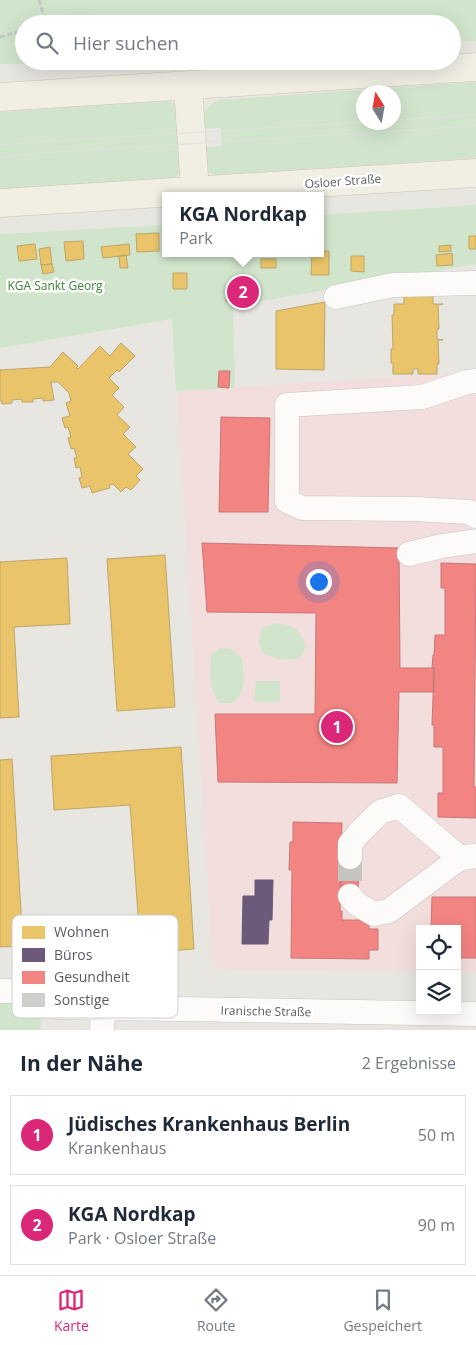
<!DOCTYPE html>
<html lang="de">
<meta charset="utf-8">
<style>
body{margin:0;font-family:"Open Sans",sans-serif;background:#f6f6f7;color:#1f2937}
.controls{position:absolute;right:15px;bottom:15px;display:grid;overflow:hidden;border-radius:0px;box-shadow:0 5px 20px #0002}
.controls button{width:45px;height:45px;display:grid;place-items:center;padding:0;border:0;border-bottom:1px solid #e0e1e3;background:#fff;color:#1f2937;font:25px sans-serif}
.compass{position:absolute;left:356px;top:85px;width:45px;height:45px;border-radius:50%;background:#fff;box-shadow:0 5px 20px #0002;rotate:349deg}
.you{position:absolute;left:318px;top:581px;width:18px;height:18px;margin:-12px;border:4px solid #fff;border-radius:50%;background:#1a73e8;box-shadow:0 0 0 8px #1a73e833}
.badge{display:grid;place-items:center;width:32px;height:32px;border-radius:50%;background:#db2777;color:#fff;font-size:16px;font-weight:700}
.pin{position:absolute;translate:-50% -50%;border:2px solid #fff;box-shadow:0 1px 5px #0006}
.popup{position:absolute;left:162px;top:192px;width:162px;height:65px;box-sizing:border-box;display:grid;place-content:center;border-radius:0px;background:#fff;filter:drop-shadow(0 1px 4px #0005);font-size:16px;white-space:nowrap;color:#747a83}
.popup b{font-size:19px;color:#1f2937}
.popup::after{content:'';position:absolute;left:50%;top:100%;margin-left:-10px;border:10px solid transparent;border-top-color:#fff}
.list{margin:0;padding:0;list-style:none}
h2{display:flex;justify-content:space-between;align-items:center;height:65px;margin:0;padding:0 20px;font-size:21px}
h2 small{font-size:16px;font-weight:400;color:#747a83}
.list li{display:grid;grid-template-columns:32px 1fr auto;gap:15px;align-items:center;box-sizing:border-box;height:80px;margin:0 10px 10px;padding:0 10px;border:1px solid #e0e1e3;border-radius:0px}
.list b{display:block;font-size:19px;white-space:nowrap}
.list p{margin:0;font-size:16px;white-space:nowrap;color:#747a83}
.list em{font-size:16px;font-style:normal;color:#747a83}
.icon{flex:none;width:28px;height:28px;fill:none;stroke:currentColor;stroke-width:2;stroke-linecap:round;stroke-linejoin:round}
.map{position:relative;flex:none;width:476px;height:1030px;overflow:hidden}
.search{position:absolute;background:#fff;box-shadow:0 5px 20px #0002;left:15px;right:15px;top:15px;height:55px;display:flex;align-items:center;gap:12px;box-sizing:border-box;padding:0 18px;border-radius:28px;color:#747a83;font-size:19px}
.sheet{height:245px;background:#fff}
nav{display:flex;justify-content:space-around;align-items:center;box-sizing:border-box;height:70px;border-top:1px solid #e0e1e3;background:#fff;font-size:14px;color:#747a83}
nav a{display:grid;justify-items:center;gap:2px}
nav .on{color:#db2777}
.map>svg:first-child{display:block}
.medical{fill:#f2dedd}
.green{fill:#d1e5cc;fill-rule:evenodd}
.homes{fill:#e9c46a;stroke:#bea567}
.offices{fill:#6d597a;stroke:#675a72}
.health{fill:#f28482;stroke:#c47878}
.building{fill:#d0cecb;stroke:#d8d5d0}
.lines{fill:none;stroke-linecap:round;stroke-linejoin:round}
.minor-tunnel{stroke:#c4c4c1;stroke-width:24;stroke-dasharray:24 12;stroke-linecap:butt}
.minor-casing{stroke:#c5c5c4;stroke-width:25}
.major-casing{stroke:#d1c3ae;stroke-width:29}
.path{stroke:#c2c7c3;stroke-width:3;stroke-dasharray:5 2.5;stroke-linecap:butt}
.minor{stroke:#fcfbfa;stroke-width:24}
.major{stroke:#f1eee4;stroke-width:28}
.tram{stroke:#e0e1e0;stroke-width:1}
.labels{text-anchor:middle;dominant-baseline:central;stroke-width:5;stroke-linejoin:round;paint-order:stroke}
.street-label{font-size:12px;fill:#585d60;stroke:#fff}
.park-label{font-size:12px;fill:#3a8433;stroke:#fff}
.key{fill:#fff;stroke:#cdcecf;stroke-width:1}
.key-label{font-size:14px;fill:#585d60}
</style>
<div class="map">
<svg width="476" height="1030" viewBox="0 0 476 1030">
<rect width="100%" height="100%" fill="#e8e6e1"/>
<!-- medical -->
<path class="medical" d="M476,372V973L457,972V929H420V972L213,969L177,391Z"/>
<!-- green -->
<path class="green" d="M0,0H476V41L452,42V24H24V61H147L106,64H0Z
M476,82V158L214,175L207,171L204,147L222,146L221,128H203C203,115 206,105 220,100ZM364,92H394V122H364Z
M168,101L173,103L177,107L180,172L174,179L0,189V112Z
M476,205V264L233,306L235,388L176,391L172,319L0,348V234L165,225L166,253H320L321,215Z
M276,623C294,625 300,630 306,647L299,659C285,660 275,660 262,652L259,643L261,628Z
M220,648L231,649L242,658C244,678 248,688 233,703H220C208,688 210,673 211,655Z
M256,681H280V702H254Z
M0,1002H42L41,1030H0Z"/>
<!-- homes -->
<path class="homes" d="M159,233V251L137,252L136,234Z
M469,236H476V249H469Z
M83,241L84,259L66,261L64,242Z
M35,244L37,259L19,261L17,246Z
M129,244L130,255L103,258L101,247Z
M451,245V251L439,252V246Z
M50,247L52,264L41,265L39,249Z
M320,251H329V275H311L312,253H320Z
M452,253L453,265L437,266L436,255Z
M126,255L128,268H120L119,256Z
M351,256H364V272L351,271Z
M261,259H276V268H261Z
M52,264L54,272L43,274L41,265Z
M173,273H187V289H173Z
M226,289L249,290V302L226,301Z
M404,292L433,293V304H443L438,305L439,329H437V339L443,340H438L439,364H437V374H418V369H413V374H393V363H391V349H393L392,315H394V304H404Z
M325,302L324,370L276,369V311Z
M121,343L135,356L119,372L117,370L109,378L119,388L112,395L124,407L117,415L130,427L123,434L136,447L128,454L143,469L136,476L140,480L131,490L126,487L121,492L113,484L109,485L110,488L92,493L90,486L82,488L79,478L82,477L80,467L76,468L74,458H77L74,448L71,449L68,438L71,437L68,427L65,428L62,418L70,416L66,403L71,401L69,393L58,382H51L54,400L43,401V398L33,399V402H22V399L12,400V403L2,404V401H0V370L50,367L63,352L78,366L76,368L78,369L100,346L110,356Z
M165,555L175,707L117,711L107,559Z
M67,558L70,624L14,627L19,717L0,718V562Z
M181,747L194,949L157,952L156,940L140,941L130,805L54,810L51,756Z
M12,759L23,946L0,947V760Z"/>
<!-- offices -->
<path class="offices" d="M255,880H273L272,920H269L268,944H242L243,896H255Z"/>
<!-- health -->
<path class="health" d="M219,371H230L229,388L218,387Z
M221,417L270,418L268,512H219Z
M202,543L399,548L400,668H434V692H399L397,783L218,782L215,714H315L316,613L207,612Z
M441,563L476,564L474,787H476V818L438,817V793H443V747H434V725H432L434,668H432L433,655H434L435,635H445V588H441Z
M293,822L342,823L340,911H342V920H369V929H378V950H369V959L291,958L292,870H289L290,842H293Z
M341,857H359L358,896H341Z
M432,897H476V958H457V929H431Z"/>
<!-- building -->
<path class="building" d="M81,14L85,24H56V22Z
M24,40V55L19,56L16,42Z"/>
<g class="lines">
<!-- minor-tunnel -->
<path class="minor-tunnel" d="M350,857V896"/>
<defs>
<path id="minor" d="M336,297L393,285L476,283
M476,381L467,382L422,397L287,405V501L302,508L415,509L469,512L476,516
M409,554L442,546L476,541
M350,857V844L359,833L380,812L399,806L460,858
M350,896L357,904L374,914L389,911L460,858L474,856
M0,991H42L55,1007L476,1014
M102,1030L103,1008"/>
<path id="major" d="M188,86L195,191
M0,97L476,67
M0,203L476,173"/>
</defs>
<!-- minor casing -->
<use href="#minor" class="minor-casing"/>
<!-- major casing -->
<use href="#major" class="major-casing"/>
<!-- path -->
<path class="path" d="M39,0L46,23L44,24
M0,37L24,30"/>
<!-- minor -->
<use href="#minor" class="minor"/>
<!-- major -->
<use href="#major" class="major"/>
<!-- tram -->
<path class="tram" d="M394,120L476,115
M0,145L40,142L364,122
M0,157L39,153L476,126"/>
</g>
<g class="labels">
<!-- street labels -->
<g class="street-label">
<text transform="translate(343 181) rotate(-4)">Osloer Straße</text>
<text transform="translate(266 1011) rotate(1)">Iranische Straße</text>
</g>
<!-- park labels -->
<g class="park-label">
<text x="55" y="285">KGA Sankt Georg</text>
</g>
</g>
<!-- legend -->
<rect x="12" y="915" width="166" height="103" rx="8" class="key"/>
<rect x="22" y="926" width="23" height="13" fill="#e9c46a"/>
<rect x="22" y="948" width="23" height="14" fill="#6d597a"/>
<rect x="22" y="971" width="23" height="13" fill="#f28482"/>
<rect x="22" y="993" width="23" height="14" fill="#d0cecb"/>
<g class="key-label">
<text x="54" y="937">Wohnen</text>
<text x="54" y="960">Büros</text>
<text x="54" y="982">Gesundheit</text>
<text x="54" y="1005">Sonstige</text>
</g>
</svg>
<div class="controls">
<button><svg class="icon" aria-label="locate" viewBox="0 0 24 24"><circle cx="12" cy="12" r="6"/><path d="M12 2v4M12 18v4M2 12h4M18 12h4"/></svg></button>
<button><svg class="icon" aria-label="layers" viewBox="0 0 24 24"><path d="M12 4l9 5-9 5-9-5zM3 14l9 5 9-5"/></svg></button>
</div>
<svg class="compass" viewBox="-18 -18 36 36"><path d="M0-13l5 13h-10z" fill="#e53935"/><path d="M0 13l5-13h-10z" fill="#747a83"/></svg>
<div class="you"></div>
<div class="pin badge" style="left:337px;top:727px">1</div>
<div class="pin badge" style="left:243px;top:292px">2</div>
<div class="popup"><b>KGA Nordkap</b>Park</div>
<div class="search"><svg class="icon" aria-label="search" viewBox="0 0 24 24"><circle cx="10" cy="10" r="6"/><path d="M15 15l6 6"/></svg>Hier suchen</div>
</div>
<section class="sheet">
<h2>In der Nähe<small>2 Ergebnisse</small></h2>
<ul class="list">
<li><span class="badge">1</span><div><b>Jüdisches Krankenhaus Berlin</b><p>Krankenhaus</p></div><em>50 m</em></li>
<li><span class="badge">2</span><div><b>KGA Nordkap</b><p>Park · Osloer Straße</p></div><em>90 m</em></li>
</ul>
</section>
<nav>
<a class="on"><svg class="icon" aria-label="map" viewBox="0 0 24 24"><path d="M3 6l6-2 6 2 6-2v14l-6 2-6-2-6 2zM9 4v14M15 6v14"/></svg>Karte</a>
<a><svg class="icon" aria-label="directions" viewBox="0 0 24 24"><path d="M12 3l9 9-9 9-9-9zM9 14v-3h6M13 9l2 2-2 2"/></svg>Route</a>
<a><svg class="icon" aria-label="saved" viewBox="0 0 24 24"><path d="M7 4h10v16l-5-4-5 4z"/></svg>Gespeichert</a>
</nav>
